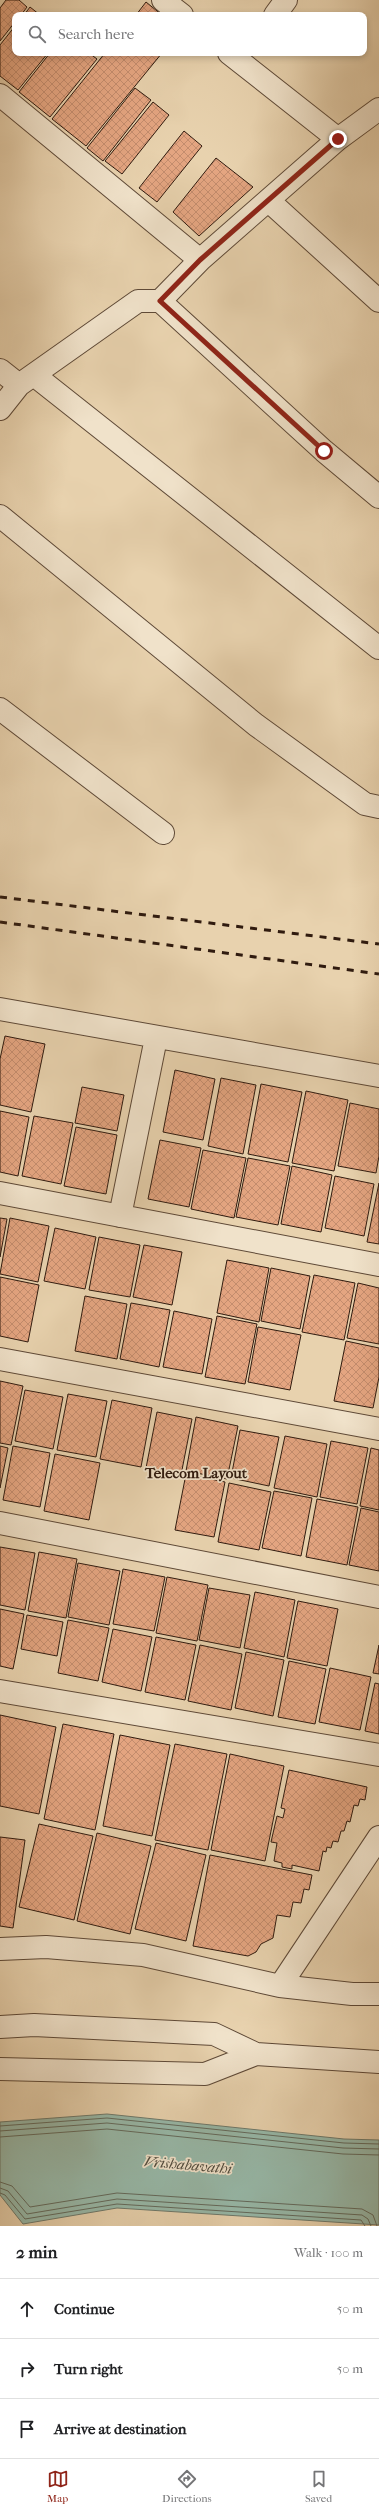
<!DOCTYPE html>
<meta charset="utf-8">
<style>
body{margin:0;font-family:"IM FELL French Canon",serif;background:#f6f6f6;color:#202124}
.stop{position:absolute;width:12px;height:12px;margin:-9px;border:3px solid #8f2418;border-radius:50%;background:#fff}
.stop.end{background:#8f2418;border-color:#fff;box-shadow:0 1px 4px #0008}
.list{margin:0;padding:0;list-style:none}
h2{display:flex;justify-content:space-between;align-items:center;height:52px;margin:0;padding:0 16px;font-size:17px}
h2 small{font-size:13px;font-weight:400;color:#757577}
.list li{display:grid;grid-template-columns:26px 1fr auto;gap:12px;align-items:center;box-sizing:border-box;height:60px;padding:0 16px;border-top:1px solid #e0e0e0}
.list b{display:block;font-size:15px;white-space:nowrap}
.list em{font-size:13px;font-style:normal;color:#757577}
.icon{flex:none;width:22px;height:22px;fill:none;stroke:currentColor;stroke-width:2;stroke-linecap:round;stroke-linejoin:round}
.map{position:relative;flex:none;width:379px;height:2226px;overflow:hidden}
.search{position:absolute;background:#fff;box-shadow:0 2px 6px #0003;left:12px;right:12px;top:12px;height:44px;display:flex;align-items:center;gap:10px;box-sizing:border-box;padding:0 14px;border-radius:8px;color:#757577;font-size:15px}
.sheet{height:232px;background:#fff}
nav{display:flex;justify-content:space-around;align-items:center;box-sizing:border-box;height:56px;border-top:1px solid #e0e0e0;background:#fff;font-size:11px;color:#757577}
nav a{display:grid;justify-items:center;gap:2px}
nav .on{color:#8f2418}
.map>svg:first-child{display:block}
.water{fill:#97b8a8;stroke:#6e796b}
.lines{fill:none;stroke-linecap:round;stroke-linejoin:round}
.shore{stroke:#646a5c;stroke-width:1}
.building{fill:url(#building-cross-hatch);stroke:#301b0f}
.minor-casing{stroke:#5e4937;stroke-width:24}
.tertiary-casing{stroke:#5e4937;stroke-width:24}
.minor{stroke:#f0e2ca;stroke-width:22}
.tertiary{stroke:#f0e2ca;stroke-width:22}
.rail{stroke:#301b0f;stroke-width:3;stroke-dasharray:7 7;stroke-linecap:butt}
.route{stroke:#8f2418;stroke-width:5}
.labels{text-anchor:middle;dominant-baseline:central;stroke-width:3.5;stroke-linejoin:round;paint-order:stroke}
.neighbourhood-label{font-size:15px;font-weight:bold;fill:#301b0f;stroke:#f0e2ca}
.water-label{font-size:15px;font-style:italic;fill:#4f4a3d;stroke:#f0e2ca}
</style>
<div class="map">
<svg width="379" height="2226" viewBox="0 0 379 2226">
<defs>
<pattern id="building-cross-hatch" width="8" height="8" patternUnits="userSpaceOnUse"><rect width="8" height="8" fill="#e4a581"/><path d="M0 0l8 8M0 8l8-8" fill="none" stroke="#c48d6e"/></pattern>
</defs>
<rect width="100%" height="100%" fill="#e8d2ae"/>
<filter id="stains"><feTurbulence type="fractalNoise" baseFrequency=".005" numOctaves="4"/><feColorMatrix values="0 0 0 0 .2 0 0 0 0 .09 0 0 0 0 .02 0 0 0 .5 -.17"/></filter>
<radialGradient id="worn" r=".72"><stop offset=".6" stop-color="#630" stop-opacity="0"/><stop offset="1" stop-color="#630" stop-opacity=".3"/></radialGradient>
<!-- water -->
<path class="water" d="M107,2114L344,2139L379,2140V2225L117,2208L23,2224L0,2195V2122Z"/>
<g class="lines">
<!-- shore -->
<path class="shore" d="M0,2126L107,2118L344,2143L379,2144
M0,2131L107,2123L343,2148L379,2149
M0,2137L107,2129L343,2154L379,2155
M0,2182L12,2186L30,2207L117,2193L362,2209L373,2215L377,2226
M0,2188L8,2191L27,2214L117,2199L362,2215L368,2219L371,2226
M0,2193L5,2195L25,2219L117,2204L361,2220L365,2226"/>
</g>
<!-- building -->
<path class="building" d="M6,0H19L27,7L21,15H15V22L0,41V8Z
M146,2L162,15H136Z
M30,7L40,15H24Z
M15,26V53H48L18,90L0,76V45Z
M50,53H89L97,59L50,117L19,92Z
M105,53H162L86,146L52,119Z
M135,88L151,100L103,161L87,148Z
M153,102L169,115L122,174L105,161Z
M184,131L202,146L157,202L139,188Z
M216,158L253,187L199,236L173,212Z
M5,1036L45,1044L31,1112L0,1105V1059Z
M175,1070L215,1079L203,1140L163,1132Z
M221,1078L256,1085L243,1154L208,1146Z
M261,1084L302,1092L288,1162L248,1154Z
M82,1087L124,1095L117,1131L75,1123Z
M306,1091L348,1100L334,1171L292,1163Z
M350,1103L379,1109V1156L376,1173L338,1166Z
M0,1111L29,1117L18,1176L0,1172Z
M34,1116L73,1123L61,1184L22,1176Z
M76,1127L117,1135L106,1194L64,1186Z
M160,1140L201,1148L189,1207L148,1199Z
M203,1150L246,1158L234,1218L191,1209Z
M248,1158L290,1166L278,1225L236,1217Z
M292,1166L332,1175L321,1232L281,1224Z
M335,1176L374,1184L364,1236L325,1228Z
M379,1183V1244L367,1242Z
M0,1218L7,1219L0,1257Z
M10,1218L49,1226L38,1282L0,1274Z
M55,1228L96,1237L85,1289L44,1281Z
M99,1237L140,1245L130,1297L89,1290Z
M144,1245L182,1252L172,1305L133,1297Z
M227,1260L269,1268L259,1322L217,1313Z
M271,1268L310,1276L300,1329L261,1321Z
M314,1275L355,1283L344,1340L302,1332Z
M0,1277L39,1285L28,1342L0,1336Z
M358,1283L379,1288V1344L347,1338Z
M85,1296L127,1304L117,1359L75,1351Z
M131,1303L170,1310L159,1367L120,1359Z
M174,1311L212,1319L202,1374L163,1367Z
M217,1316L257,1324L245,1384L205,1377Z
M258,1327L301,1335L290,1390L248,1382Z
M346,1341L379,1348V1377L373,1408L334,1401Z
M0,1381L23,1386L11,1445L0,1443Z
M25,1390L63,1397L53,1449L15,1441Z
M68,1394L107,1401L96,1457L57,1450Z
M112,1400L152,1408L141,1467L100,1459Z
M157,1412L192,1419L181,1475L146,1468Z
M196,1417L238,1426L227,1479L186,1471Z
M240,1430L279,1437L269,1486L231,1478Z
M285,1436L327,1444L317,1497L274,1488Z
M331,1441L368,1448L357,1504L320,1497Z
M0,1446L8,1448L0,1488Z
M13,1446L50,1453L40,1507L3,1500Z
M371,1448L379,1450V1510L360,1506Z
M55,1454L100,1463L89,1520L44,1511Z
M186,1474L225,1482L214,1537L175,1530Z
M229,1483L271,1492L259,1550L218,1542Z
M274,1491L312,1498L301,1556L262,1548Z
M317,1499L358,1507L347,1565L306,1557Z
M361,1508L379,1512V1571L349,1565Z
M0,1547L35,1553L25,1610L0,1605Z
M39,1552L77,1559L66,1618L28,1611Z
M78,1563L120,1571L109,1625L68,1617Z
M123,1569L165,1577L154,1631L113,1624Z
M167,1577L208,1585L197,1641L156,1633Z
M209,1588L250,1595L240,1648L199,1640Z
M255,1592L295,1600L284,1657L244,1648Z
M298,1601L338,1609L327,1666L287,1658Z
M0,1609L24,1614L13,1669L0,1666Z
M27,1615L63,1622L57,1656L21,1649Z
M68,1620L109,1628L98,1681L58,1673Z
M113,1629L152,1637L141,1691L102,1682Z
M156,1637L196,1645L185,1700L145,1692Z
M200,1645L242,1654L231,1710L188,1701Z
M379,1645V1674L373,1673Z
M246,1652L284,1660L273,1716L235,1708Z
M289,1661L326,1669L315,1724L278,1717Z
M330,1668L371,1677L360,1730L319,1722Z
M375,1683L379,1684V1734L365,1731Z
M0,1715L56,1727L39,1814L0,1806Z
M63,1724L114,1734L95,1830L44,1819Z
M120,1735L170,1745L152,1836L103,1826Z
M175,1744L227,1754L208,1850L155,1840Z
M230,1754L284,1766L265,1861L211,1850Z
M289,1770L367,1787L365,1800L360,1799L358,1806L354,1805L350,1822L347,1821L344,1831H341L338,1842L333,1841L331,1848L327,1847L326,1852L323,1851L319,1871L292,1865V1869L282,1867V1863L274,1861L277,1843L271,1842L277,1816L283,1818L285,1809L281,1808Z
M39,1824L93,1836L74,1920L19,1907Z
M97,1833L151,1846L130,1934L77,1921Z
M0,1837L25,1840L13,1928L0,1926Z
M156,1843L206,1855L186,1941L135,1929Z
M210,1855L312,1875L309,1890L304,1889L301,1903L293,1902L290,1917L277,1915L273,1938L261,1944L256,1952L248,1956L193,1946Z"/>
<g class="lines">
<defs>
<path id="minor" d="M163,0L182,15
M275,15L286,0
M229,53L338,139
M0,95L200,260
M269,201L379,301
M160,301L324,451L379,497
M0,370L19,385
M34,375L379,648
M0,409L19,385L138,301H160L200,260L338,139L379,109
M0,516L256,725L365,804L379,807
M0,709L163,833
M0,1009L379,1076
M0,1193L379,1265
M120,1216L156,1038
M0,1359L379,1429
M0,1523L379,1597
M0,1691L379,1755
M0,1949L46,1947L143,1955L280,1986L379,1837
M280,1986L352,1994H379"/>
<path id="tertiary" d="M0,2027L34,2025L214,2034L256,2054L379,2062
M0,2069L205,2074L256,2054"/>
</defs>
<!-- minor casing -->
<use href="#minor" class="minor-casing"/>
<!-- tertiary casing -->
<use href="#tertiary" class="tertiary-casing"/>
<!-- minor -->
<use href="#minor" class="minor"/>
<!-- tertiary -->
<use href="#tertiary" class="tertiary"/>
<!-- rail -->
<path class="rail" d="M0,897L379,944
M0,922L379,974"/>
</g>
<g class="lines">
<!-- route -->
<path class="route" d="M324,451L160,301L200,260L338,139"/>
</g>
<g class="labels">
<!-- neighbourhood labels -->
<g class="neighbourhood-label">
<text x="196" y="1473">Telecom Layout</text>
</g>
<!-- water labels -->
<g class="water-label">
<text transform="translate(188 2165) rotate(5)">Vrishabavathi</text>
</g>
</g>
<rect width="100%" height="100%" filter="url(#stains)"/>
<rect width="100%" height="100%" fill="url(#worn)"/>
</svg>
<div class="stop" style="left:324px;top:451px"></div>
<div class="stop end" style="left:338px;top:139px"></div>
<div class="search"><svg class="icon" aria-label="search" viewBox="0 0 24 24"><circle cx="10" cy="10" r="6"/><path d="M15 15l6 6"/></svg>Search here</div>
</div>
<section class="sheet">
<h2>2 min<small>Walk · 100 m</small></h2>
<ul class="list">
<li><svg class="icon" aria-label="ahead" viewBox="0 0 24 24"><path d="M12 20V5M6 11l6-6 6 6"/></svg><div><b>Continue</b></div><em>50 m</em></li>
<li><svg class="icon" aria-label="right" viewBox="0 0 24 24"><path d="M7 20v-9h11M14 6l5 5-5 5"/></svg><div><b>Turn right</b></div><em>50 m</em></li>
<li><svg class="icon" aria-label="arrive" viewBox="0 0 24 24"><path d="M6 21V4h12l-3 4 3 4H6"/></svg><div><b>Arrive at destination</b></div></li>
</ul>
</section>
<nav>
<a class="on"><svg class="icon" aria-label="map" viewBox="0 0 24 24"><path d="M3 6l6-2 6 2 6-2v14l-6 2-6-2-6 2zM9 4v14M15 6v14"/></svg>Map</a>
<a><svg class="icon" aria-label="directions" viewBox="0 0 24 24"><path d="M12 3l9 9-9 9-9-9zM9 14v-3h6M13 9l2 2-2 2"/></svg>Directions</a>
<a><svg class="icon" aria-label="saved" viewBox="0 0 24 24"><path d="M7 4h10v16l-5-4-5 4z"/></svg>Saved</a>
</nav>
